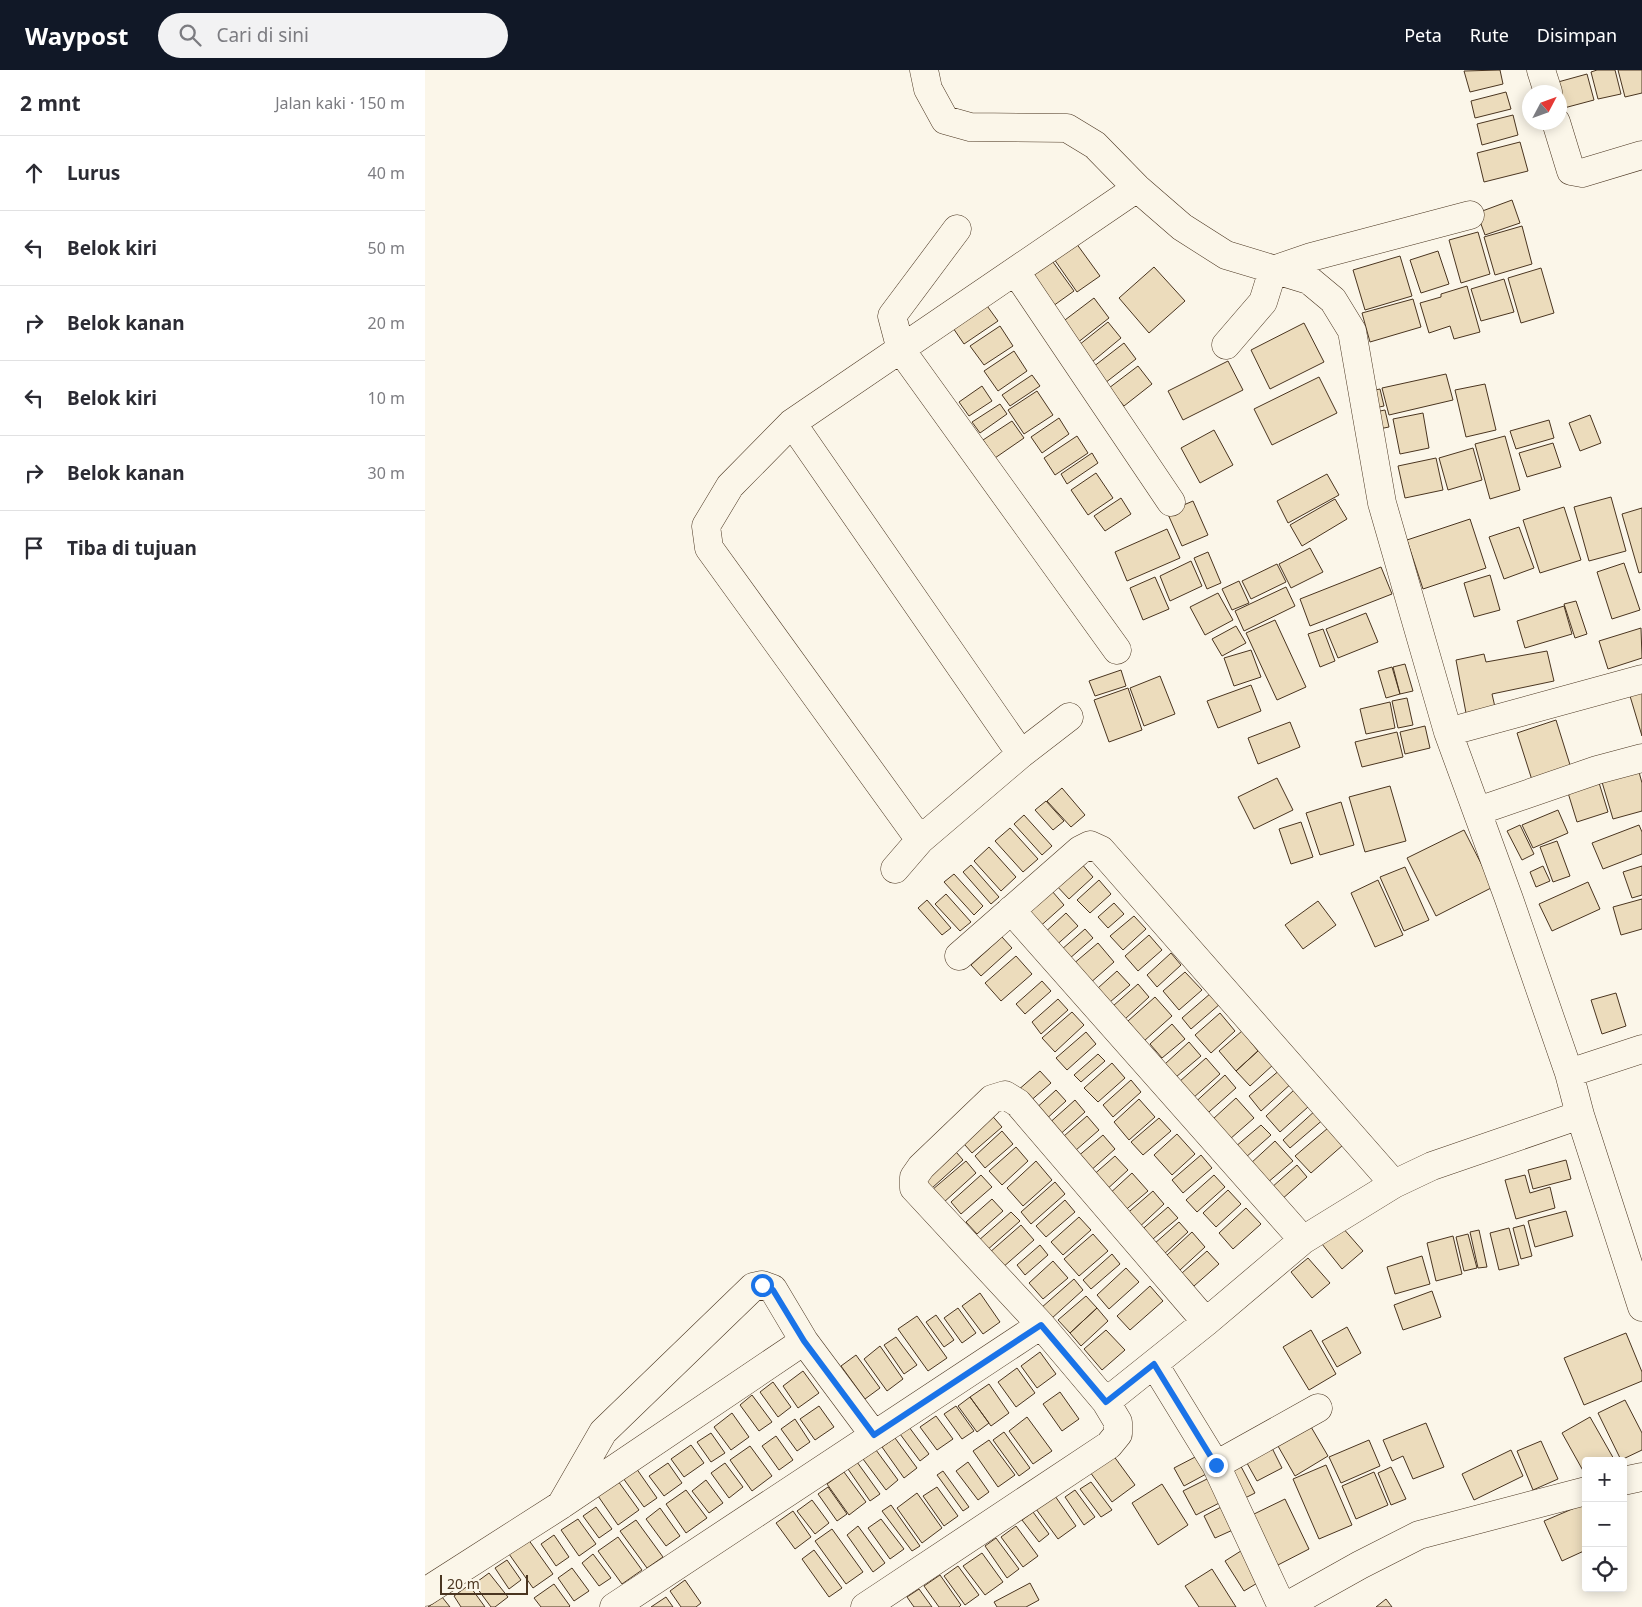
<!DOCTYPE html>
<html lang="id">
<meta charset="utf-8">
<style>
body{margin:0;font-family:"Noto Sans",sans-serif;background:#f2f2f3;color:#2b2b33}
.controls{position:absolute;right:15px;bottom:15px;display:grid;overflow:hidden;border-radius:5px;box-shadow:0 2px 12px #0003}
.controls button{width:45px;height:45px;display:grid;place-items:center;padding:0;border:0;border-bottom:1px solid #e1e1e2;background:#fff;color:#2b2b33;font:25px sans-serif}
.compass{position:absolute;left:1097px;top:15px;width:45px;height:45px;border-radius:50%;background:#fff;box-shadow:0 2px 12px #0003;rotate:49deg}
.scale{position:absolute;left:15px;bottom:12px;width:88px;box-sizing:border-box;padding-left:5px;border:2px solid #4a3520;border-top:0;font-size:14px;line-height:18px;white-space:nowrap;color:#4a3520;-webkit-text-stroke:4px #fbf6e9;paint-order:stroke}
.stop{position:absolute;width:15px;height:15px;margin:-11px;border:4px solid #1a73e8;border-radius:50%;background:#fff}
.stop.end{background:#1a73e8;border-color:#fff;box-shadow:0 1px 5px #0008}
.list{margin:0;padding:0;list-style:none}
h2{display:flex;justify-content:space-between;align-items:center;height:65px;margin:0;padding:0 20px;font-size:21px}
h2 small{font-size:16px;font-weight:400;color:#7c7c81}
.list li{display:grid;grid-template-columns:32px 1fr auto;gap:15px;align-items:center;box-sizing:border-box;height:75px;padding:0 20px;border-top:1px solid #e1e1e2}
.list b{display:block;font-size:19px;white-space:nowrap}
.list em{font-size:16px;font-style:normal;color:#7c7c81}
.icon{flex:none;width:28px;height:28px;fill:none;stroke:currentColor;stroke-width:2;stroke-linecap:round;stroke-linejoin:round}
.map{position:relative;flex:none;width:1217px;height:1537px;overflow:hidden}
header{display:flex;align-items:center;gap:30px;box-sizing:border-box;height:70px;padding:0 25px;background:#111827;color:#fff}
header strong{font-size:24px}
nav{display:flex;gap:28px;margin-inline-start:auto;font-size:18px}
.search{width:350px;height:45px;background:#f2f2f3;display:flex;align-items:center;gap:12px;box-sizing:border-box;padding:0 18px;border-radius:28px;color:#7c7c81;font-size:19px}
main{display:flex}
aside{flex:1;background:#fff}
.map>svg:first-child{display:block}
.building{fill:#ecdcbc;stroke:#4a3520}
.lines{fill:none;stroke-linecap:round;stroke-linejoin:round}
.minor-casing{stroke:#4a3520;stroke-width:29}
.minor{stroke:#fbf6e9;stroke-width:28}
.route{stroke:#1a73e8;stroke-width:6}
</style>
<header>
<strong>Waypost</strong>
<div class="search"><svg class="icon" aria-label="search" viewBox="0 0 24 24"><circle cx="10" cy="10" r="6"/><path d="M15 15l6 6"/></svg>Cari di sini</div>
<nav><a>Peta</a><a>Rute</a><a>Disimpan</a></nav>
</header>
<main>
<aside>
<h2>2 mnt<small>Jalan kaki · 150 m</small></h2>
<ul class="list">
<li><svg class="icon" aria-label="ahead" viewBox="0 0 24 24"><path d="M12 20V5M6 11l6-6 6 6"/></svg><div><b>Lurus</b></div><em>40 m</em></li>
<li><svg class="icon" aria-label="left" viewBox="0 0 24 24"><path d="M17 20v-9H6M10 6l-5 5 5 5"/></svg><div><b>Belok kiri</b></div><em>50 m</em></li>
<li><svg class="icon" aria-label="right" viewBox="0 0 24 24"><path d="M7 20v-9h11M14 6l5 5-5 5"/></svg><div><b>Belok kanan</b></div><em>20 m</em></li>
<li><svg class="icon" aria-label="left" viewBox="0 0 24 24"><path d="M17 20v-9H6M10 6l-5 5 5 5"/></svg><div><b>Belok kiri</b></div><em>10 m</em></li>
<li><svg class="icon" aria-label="right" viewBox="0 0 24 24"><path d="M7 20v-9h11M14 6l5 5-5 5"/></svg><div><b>Belok kanan</b></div><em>30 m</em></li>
<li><svg class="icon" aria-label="arrive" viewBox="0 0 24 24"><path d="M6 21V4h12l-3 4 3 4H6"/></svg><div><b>Tiba di tujuan</b></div></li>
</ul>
</aside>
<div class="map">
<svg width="1217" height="1537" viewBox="0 0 1217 1537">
<rect width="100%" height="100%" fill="#fbf6e9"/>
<!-- building -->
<path class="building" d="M1075,0L1078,14L1045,22L1039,1Z
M1172,0H1190L1196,24L1173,29L1166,2Z
M1193,0H1217V23L1200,27Z
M1162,4L1169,30L1139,38L1133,12Z
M1081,22L1086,39L1050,48L1046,31Z
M1088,45L1093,65L1057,75L1052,54Z
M1095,72L1103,101L1059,112L1052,83Z
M1087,130L1095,153L1060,165L1052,143Z
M1097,156L1107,194L1070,205L1059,167Z
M1053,162L1065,204L1036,213L1024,170Z
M651,173L675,206L652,222L629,189Z
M1013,181L1024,214L996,223L985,190Z
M975,186L987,226L940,240L928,200Z
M625,188L649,221L628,236L605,203Z
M729,197L760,231L724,263L694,228Z
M1116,198L1129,243L1096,253L1083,208Z
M1079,209L1089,242L1056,251L1046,219Z
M1042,216L1055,262L1029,269L1025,256L1004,263L995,233L1016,227V224Z
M669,228L684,248L652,273L636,253Z
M988,229L996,257L945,272L937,243Z
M560,233L573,251L539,274L526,255Z
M683,252L696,268L667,292L654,275Z
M879,253L899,292L845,319L826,280Z
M575,256L588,276L559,295L545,276Z
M699,273L711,289L680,313L668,297Z
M589,281L602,301L573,321L559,301Z
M803,291L818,320L758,350L743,321Z
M713,296L727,314L699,336L684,318Z
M1021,304L1028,330L964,345L957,318Z
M607,305L615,316L585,336L577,325Z
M894,307L912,343L847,375L829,339Z
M1060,314L1071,360L1041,367L1030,320Z
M557,316L567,331L544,346L534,332Z
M955,319L959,336L945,339L941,322Z
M612,321L628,345L599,364L583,340Z
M575,334L582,344L555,363L547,352Z
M960,340L964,357L949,360L945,343Z
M998,343L1004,378L975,384L968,349Z
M1165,345L1176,373L1155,381L1144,353Z
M634,348L644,364L617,383L606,367Z
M1124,350L1129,368L1091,379L1085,361Z
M587,351L599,368L570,388L558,370Z
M789,360L808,395L775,413L756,378Z
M652,366L663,383L630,405L619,388Z
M1080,366L1095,420L1065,429L1050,374Z
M1128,373L1136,397L1102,407L1094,383Z
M1048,378L1057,410L1023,420L1014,388Z
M667,383L673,393L642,414L636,404Z
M1011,388L1018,420L980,428L973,396Z
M671,403L688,428L663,445L646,420Z
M902,404L914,425L863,453L852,431Z
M1186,427L1201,481L1164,491L1149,437Z
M696,428L706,444L680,461L669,446Z
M910,429L922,449L877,476L865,455Z
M768,431L783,465L757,476L742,442Z
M1139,437L1156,490L1115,503L1098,450Z
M1217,438V502L1214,503L1197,444Z
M1045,449L1061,498L998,519L982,470Z
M1094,457L1109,498L1079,509L1064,467Z
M742,459L755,488L702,511L690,482Z
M885,478L898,502L866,518L854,494Z
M783,482L796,513L782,519L769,488Z
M766,491L777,516L745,531L735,506Z
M1199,493L1215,540L1187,549L1172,502Z
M852,494L861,512L826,529L817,511Z
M956,497L967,524L885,556L875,529Z
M1065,505L1075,540L1049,547L1039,513Z
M730,507L744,539L718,550L705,518Z
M814,511L824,533L807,540L797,519Z
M861,517L870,536L819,561L810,541Z
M793,523L808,550L780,565L765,537Z
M1151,531L1162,564L1150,568L1139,534Z
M1139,536L1147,564L1100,578L1092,551Z
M941,543L953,572L913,588L901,559Z
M850,550L881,617L852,630L821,563Z
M811,556L821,573L797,586L787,569Z
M1216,558L1217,588L1183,599L1174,571Z
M898,559L910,591L895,597L883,564Z
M826,580L836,607L809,616L799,588Z
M1122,581L1129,611L1067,624L1070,637L1041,643L1031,590L1059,584L1061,592Z
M980,594L988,621L975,624L968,597Z
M967,597L975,624L961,628L953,601Z
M696,600L701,616L670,626L664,611Z
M735,606L750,644L719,656L705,618Z
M826,615L836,641L793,658L782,631Z
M703,618L717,660L684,672L669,630Z
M1217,622V666L1205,626Z
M982,628L988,655L973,658L967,631Z
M965,632L970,658L941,664L935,639Z
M1131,650L1146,698L1107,710L1092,663Z
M865,652L875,677L833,694L823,668Z
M1000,656L1005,678L980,684L975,662Z
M972,662L978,687L937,697L930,672Z
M1211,691L1217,713V741L1188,749L1174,702Z
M1171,703L1183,742L1152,752L1140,713Z
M852,708L868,740L829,759L813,727Z
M965,716L981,771L940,782L924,727Z
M637,718L660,745L646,757L622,731Z
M621,731L639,751L628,760L610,740Z
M916,732L929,775L895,785L881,743Z
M1133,740L1143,763L1108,778L1097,755Z
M599,745L627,776L617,785L589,754Z
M876,752L888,787L866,794L854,759Z
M1095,755L1109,784L1097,790L1082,761Z
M1214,755L1217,762V784L1178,799L1167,773Z
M585,758L613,789L598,802L570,771Z
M1039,760L1068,817L1011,846L982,788Z
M1132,771L1145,806L1128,812L1115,777Z
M564,777L591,807L576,821L549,791Z
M655,792L668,807L644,829L630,814Z
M546,795L574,827L566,834L538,802Z
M1118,796L1125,811L1111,817L1105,802Z
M1217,796V825L1207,828L1198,802Z
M980,797L1004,850L979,861L955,807Z
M529,804L558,836L549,845L519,812Z
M674,810L686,824L665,843L652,830Z
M953,810L978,865L950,877L926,823Z
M1163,812L1175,839L1127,861L1114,834Z
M627,821L639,835L611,860L599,846Z
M521,824L546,852L535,861L510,834Z
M1217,829V859L1196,865L1188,837Z
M502,830L526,858L517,865L493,838Z
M893,831L911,855L878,879L860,855Z
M689,833L699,844L683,858L673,847Z
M641,843L653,856L628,878L617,865Z
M709,846L721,859L698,880L685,866Z
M660,859L668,868L644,889L636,880Z
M724,865L737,880L713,901L700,886Z
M577,867L587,878L556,906L546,895Z
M673,873L689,892L664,914L647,895Z
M746,883L756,895L732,917L722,905Z
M591,886L607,904L576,931L560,913Z
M692,901L705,915L685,932L673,918Z
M760,902L777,920L754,940L738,921Z
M617,911L626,921L600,944L591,934Z
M713,914L724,927L700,949L688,936Z
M786,923L795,934L766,959L757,948Z
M1191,923L1201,956L1177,964L1166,930Z
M730,927L747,946L719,971L703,951Z
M633,929L643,940L616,964L607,952Z
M647,942L659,955L630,982L617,968Z
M795,943L810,961L786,983L770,965Z
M747,954L760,969L737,988L725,974Z
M817,961L833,981L811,1001L794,981Z
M661,962L671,974L642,1000L631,988Z
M764,972L776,986L751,1007L740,994Z
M835,979L849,994L825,1016L811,1001Z
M673,984L680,991L656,1012L649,1005Z
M781,988L795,1004L768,1028L754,1012Z
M687,993L700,1008L673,1032L659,1018Z
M856,999L868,1012L836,1041L824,1026Z
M615,1001L626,1013L603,1033L592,1021Z
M800,1005L811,1018L776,1049L765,1037Z
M706,1010L716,1022L688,1047L678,1035Z
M631,1020L641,1031L618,1052L608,1041Z
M869,1020L883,1037L855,1062L841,1046Z
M811,1028L829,1048L805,1069L788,1049Z
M714,1029L730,1047L704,1070L689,1052Z
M650,1030L660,1042L631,1068L621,1056Z
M892,1039L900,1048L865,1078L858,1070Z
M563,1041L577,1057L547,1083L533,1067Z
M662,1046L674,1060L643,1087L631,1073Z
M734,1048L746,1061L718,1085L706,1072Z
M836,1055L846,1065L820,1088L810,1077Z
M903,1058L918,1075L886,1103L870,1086Z
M577,1061L588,1074L560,1098L550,1086Z
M752,1064L770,1084L747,1105L729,1085Z
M678,1065L690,1079L664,1102L651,1088Z
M850,1071L868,1091L842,1113L825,1094Z
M525,1075L538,1090L507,1118L494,1102Z
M591,1077L603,1091L577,1115L564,1101Z
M776,1085L787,1098L758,1123L747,1110Z
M690,1086L703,1100L679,1122L666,1107Z
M1141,1090L1146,1109L1108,1119L1103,1100Z
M541,1091L551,1103L518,1133L507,1120Z
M611,1091L627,1110L598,1136L582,1118Z
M872,1095L882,1107L856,1130L846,1118Z
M707,1103L723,1121L697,1143L682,1126Z
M556,1105L567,1117L536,1144L526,1132Z
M789,1105L800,1117L772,1142L761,1130Z
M1100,1105L1105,1123L1125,1117L1130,1138L1091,1149L1080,1110Z
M630,1112L640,1124L606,1154L596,1142Z
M803,1120L816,1134L791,1157L778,1143Z
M728,1121L739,1134L710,1161L698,1147Z
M567,1129L578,1141L552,1164L541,1152Z
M640,1130L650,1142L621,1167L611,1156Z
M743,1137L753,1148L722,1174L713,1163Z
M821,1138L836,1154L808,1179L794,1163Z
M1141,1141L1148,1166L1110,1177L1103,1151Z
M586,1142L595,1151L561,1181L553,1171Z
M654,1147L666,1160L638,1185L626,1172Z
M754,1152L763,1162L738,1185L729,1174Z
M596,1155L609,1170L577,1198L564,1183Z
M1099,1155L1107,1186L1096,1189L1088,1158Z
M917,1157L938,1181L917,1199L897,1174Z
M1084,1158L1094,1195L1074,1200L1065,1163Z
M1054,1160L1062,1197L1053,1198L1045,1162Z
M767,1162L780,1177L755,1200L742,1185Z
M668,1164L683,1181L654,1206L639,1189Z
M1043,1164L1052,1198L1039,1201L1031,1167Z
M1028,1166L1037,1204L1011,1211L1002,1173Z
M615,1175L623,1185L600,1205L592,1195Z
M782,1181L794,1194L769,1216L757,1203Z
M687,1184L695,1194L666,1219L658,1210Z
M997,1186L1005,1214L970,1224L962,1197Z
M883,1188L905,1213L887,1228L866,1202Z
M628,1191L643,1208L618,1229L604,1213Z
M701,1198L714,1212L684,1239L672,1225Z
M649,1209L658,1220L626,1249L616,1238Z
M725,1216L738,1231L705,1260L692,1246Z
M1007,1221L1016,1247L978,1260L969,1235Z
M555,1223L575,1252L558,1264L537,1236Z
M661,1226L672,1238L645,1263L633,1250Z
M533,1238L551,1263L537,1273L519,1248Z
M672,1238L683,1251L656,1276L645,1263Z
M511,1245L529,1270L519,1277L501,1252Z
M492,1246L522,1288L503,1301L473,1259Z
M922,1257L936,1283L912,1297L897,1271Z
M681,1260L700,1280L677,1300L659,1279Z
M886,1260L911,1304L884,1320L858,1277Z
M1201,1263L1217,1302V1311L1159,1335L1139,1288Z
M471,1267L492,1295L479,1304L459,1275Z
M455,1276L478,1309L462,1321L439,1289Z
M615,1282L631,1304L612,1318L596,1296Z
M431,1285L455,1318L440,1329L416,1296Z
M592,1298L610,1323L591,1337L573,1312Z
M378,1301L394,1323L373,1338L358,1316Z
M348,1312L366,1337L353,1347L335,1322Z
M564,1314L584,1343L566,1356L545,1327Z
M635,1322L654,1349L637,1361L618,1334Z
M327,1325L347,1352L334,1361L315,1335Z
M545,1327L564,1353L552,1362L533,1336Z
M1200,1330L1217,1363V1380L1196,1390L1173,1343Z
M394,1336L409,1357L390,1370L375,1349Z
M531,1336L549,1361L537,1369L519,1344Z
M307,1343L324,1367L306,1380L289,1357Z
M511,1346L528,1369L512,1380L495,1357Z
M602,1347L627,1381L608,1394L584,1361Z
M1165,1347L1190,1391H1161V1406L1137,1363Z
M370,1349L385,1372L372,1381L356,1359Z
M882,1350L903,1386L870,1406L849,1369Z
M1001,1353L1019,1397L988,1409L978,1386L967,1391L958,1370Z
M484,1357L504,1384L495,1391L475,1364Z
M579,1362L605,1398L594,1406L568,1370Z
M286,1363L300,1383L286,1392L272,1372Z
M351,1366L368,1390L354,1400L337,1376Z
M470,1368L492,1398L479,1408L457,1377Z
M564,1370L590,1405L573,1417L548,1381Z
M944,1370L955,1396L916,1413L904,1387Z
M1116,1371L1133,1409L1108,1420L1092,1381Z
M844,1372L857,1398L832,1411L818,1386Z
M266,1375L279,1393L259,1407L246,1389Z
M325,1376L347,1406L327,1421L305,1390Z
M451,1380L473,1410L461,1420L438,1389Z
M1086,1380L1098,1406L1049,1430L1037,1404Z
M688,1385L710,1415L687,1432L665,1402Z
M774,1385L783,1403L759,1416L749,1398Z
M811,1387L830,1423L820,1428L802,1392Z
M432,1392L455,1424L445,1431L423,1399Z
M543,1392L564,1422L553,1430L531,1401Z
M243,1393L257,1413L239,1426L224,1406Z
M300,1393L318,1417L304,1428L286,1403Z
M901,1395L927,1455L894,1469L868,1409Z
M966,1397L981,1429L966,1435L953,1403Z
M211,1398L232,1428L219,1437L198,1408Z
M518,1401L544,1437L538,1441L512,1405Z
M419,1402L441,1432L424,1445L402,1414Z
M949,1402L963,1435L931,1449L917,1416Z
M788,1406L800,1430L771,1445L758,1421Z
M281,1410L298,1433L284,1443L267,1421Z
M193,1411L214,1440L193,1455L173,1426Z
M666,1412L687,1440L676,1447L655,1419Z
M737,1414L763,1455L733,1475L707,1433Z
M403,1417L422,1444L412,1451L393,1424Z
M512,1417L533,1446L519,1456L498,1426Z
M261,1420L282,1448L261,1463L241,1434Z
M650,1420L670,1447L659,1455L640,1427Z
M492,1423L517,1458L497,1473L472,1438Z
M630,1426L651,1456L633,1469L611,1439Z
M860,1429L884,1479L851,1496L827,1445Z
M387,1430L404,1453L390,1464L372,1441Z
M1159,1434L1161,1438V1480L1137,1491L1119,1451Z
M466,1435L495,1476L487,1481L457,1441Z
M798,1436L810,1459L790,1468L779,1446Z
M171,1437L187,1459L174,1468L158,1446Z
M235,1438L255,1466L241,1476L221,1449Z
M368,1441L386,1467L370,1479L351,1453Z
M608,1442L624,1464L614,1472L597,1450Z
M153,1449L171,1474L154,1486L136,1460Z
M456,1449L479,1479L465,1489L443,1458Z
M211,1450L238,1487L222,1498L195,1461Z
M433,1456L460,1493L448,1502L422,1465Z
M591,1456L613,1486L598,1497L576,1467Z
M407,1459L438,1502L421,1514L390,1471Z
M129,1465L144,1487L131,1496L116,1474Z
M193,1467L217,1500L197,1514L173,1481Z
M571,1468L594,1499L582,1508L560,1476Z
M103,1469L128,1504L108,1518L84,1484Z
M819,1479L839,1509L819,1521L800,1491Z
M389,1480L417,1518L404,1527L377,1489Z
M557,1483L578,1512L560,1525L538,1496Z
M168,1484L186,1508L174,1516L157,1493Z
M82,1490L96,1510L84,1519L70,1498Z
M533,1496L554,1525L540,1535L519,1506Z
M147,1498L164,1521L149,1531L133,1508Z
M787,1499L811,1537H774L760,1516Z
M64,1503L83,1527L70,1537H66L49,1514Z
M515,1505L536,1535L534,1537H514L499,1516Z
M260,1510L276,1533L271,1537H256L245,1521Z
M605,1513L614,1530L601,1537H572L569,1532Z
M129,1514L145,1536L144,1537H116L109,1528Z
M44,1515L60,1537H36L29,1526Z
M494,1519L507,1537H489L482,1527Z
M17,1527L25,1537H3Z
M241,1527L248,1537H226Z
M961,1529L967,1537H951Z"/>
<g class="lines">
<defs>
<path id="minor" d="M499,0L503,19L520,50L545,57L642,58L670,75L712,118L757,157L801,185L884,210L908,230L927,261L957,433L1023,662L1084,829L1144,1003L1155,1045L1217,1237
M1116,0L1123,22
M1131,52L1146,101L1157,103L1217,85
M532,159L467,246L476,280L692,580
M591,202L746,432
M801,275L838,232L848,200L886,187L1045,145
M367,353L596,684
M1023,662L1217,609
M1053,741L1172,700L1217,688
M495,770L284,478L281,456L305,416L367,353L712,118
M470,799L495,770L596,684L644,647
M586,840L878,1170
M534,886L655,780L665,775L676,780L969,1114L1007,1096L1155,1045
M1144,1003L1217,979
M729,1294L791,1395L857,1537
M681,1332L781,1252L878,1170L969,1114
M791,1395L893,1338
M1198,1411L1217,1407
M136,1435L178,1362L328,1217L337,1215L348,1219L379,1271L449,1365
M0,1522L136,1435L379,1271
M189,1537L616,1255
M440,1537L684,1375L693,1364V1352L681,1332L616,1255L489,1118V1107L496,1097L567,1029L580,1025L593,1033L781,1252
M860,1537L935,1495L994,1465L1161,1421"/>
</defs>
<!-- minor casing -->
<use href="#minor" class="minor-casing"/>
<!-- minor -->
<use href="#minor" class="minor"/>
</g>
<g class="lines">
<!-- route -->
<path class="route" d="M337,1215L348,1220L379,1271L449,1365L616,1255L681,1332L729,1294L791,1395"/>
</g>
</svg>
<div class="controls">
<button>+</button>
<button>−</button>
<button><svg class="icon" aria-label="locate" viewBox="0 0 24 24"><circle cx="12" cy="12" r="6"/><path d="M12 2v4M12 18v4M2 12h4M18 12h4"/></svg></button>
</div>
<svg class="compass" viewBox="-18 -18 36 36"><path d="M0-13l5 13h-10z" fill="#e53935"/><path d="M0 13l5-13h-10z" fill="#7c7c81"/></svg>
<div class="scale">20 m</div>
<div class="stop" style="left:337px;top:1215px"></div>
<div class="stop end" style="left:791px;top:1395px"></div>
</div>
</main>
